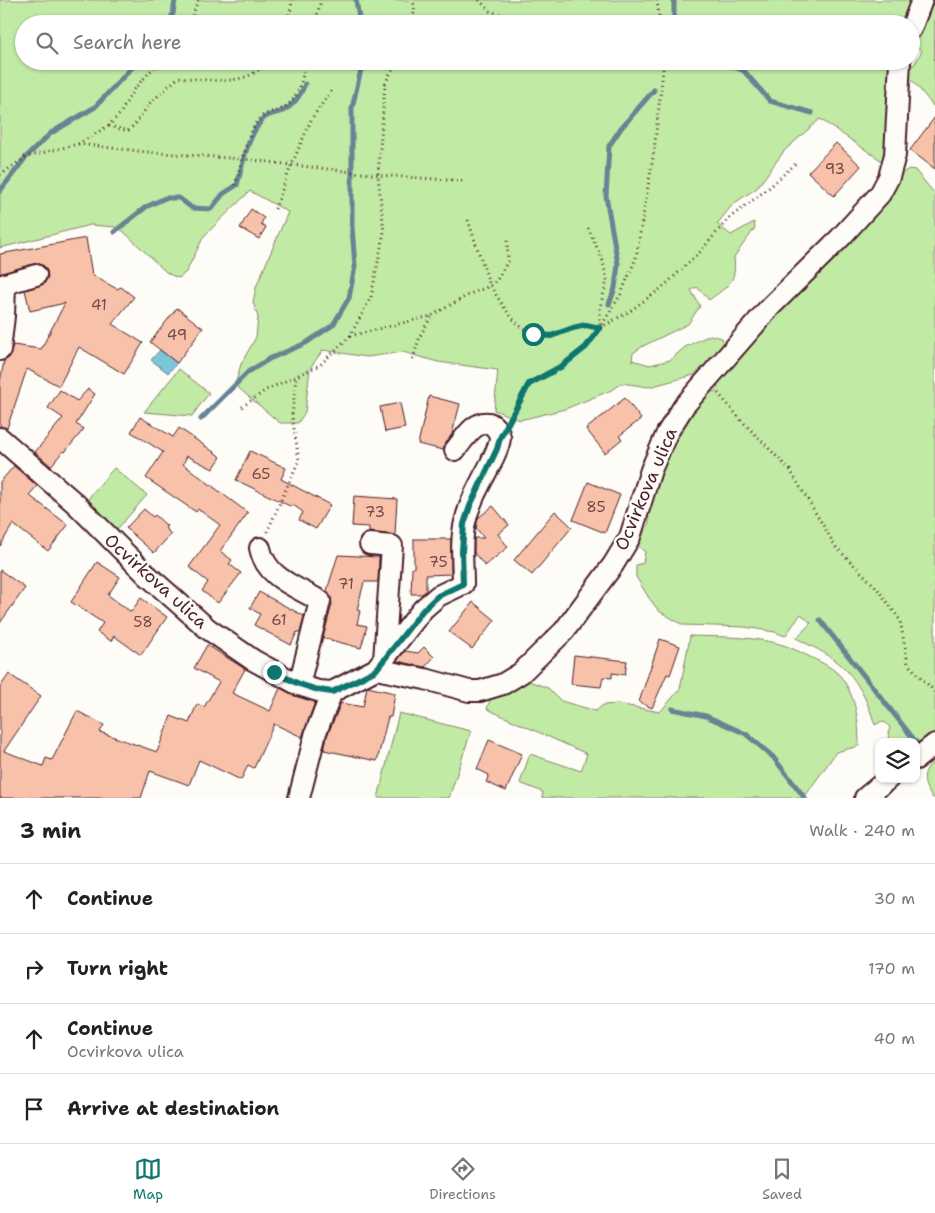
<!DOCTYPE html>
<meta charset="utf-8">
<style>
body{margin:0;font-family:"Shantell Sans",sans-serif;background:#f6f6f6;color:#222}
.controls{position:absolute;right:15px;bottom:15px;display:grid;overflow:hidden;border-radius:10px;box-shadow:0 1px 4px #0004}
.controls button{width:45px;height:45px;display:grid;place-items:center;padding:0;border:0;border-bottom:1px solid #e0e0e0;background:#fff;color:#222;font:25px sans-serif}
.stop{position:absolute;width:15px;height:15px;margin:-11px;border:4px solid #0f766e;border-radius:50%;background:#fff}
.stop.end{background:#0f766e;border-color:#fff;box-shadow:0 1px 5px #0008}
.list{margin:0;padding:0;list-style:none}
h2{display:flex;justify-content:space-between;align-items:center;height:65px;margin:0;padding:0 20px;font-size:21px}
h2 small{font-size:16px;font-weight:400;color:#767676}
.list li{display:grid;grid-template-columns:32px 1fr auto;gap:15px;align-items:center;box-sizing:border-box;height:70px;padding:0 20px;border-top:1px solid #e0e0e0}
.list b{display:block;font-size:19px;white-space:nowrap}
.list p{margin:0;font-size:16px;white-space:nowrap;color:#767676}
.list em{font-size:16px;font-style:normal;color:#767676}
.icon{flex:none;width:28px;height:28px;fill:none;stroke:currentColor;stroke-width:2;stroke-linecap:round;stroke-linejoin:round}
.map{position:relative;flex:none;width:935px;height:798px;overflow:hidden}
.search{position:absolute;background:#fff;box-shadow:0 1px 4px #0004;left:15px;right:15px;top:15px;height:55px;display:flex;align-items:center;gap:12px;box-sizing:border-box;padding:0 18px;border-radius:28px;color:#767676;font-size:19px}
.sheet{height:345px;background:#fff}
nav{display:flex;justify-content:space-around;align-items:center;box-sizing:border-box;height:70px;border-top:1px solid #e0e0e0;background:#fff;font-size:14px;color:#767676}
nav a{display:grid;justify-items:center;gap:2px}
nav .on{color:#0f766e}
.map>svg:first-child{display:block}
.green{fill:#c1eaa5;stroke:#868468}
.water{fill:#7ac7d8;stroke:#678493}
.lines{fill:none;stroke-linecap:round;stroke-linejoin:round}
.stream{stroke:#678493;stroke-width:5}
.building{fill:#f7c2a9;stroke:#4a1f2b}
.minor-casing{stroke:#4a1f2b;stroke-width:24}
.path{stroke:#4a1f2b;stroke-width:3;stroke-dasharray:1 4;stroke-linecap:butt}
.minor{stroke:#fdfcf7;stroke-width:20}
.route{stroke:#0f766e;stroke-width:6}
.labels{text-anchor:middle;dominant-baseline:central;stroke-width:5;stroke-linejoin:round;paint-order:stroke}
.number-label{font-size:15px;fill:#75484a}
.street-label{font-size:18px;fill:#4a1f2b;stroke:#fdfcf7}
</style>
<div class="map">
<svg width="935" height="798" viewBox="0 0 935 798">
<rect width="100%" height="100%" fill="#fdfcf7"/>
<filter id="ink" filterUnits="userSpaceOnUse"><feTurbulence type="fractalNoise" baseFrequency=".02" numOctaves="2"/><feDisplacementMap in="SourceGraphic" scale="10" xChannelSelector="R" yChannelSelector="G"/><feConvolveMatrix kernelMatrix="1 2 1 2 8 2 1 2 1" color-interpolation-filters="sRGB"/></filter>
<g filter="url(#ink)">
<!-- green -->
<path class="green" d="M0,0H915L905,24H24V61H895L885,163L820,119L784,151L757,188L733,204L717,224L731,235L754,222L755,228L734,257C737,283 728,286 709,300L697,287L691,290L700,306L688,324L643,346L633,353L632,360L650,365L670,360L685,347L710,335L722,338L726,348L694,375L649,387L621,383L614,389L565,409L520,420L494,410L498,370L438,362L403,352L367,357L323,350L310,368L305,412L298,423H280L235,385L241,364L256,337L258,317L253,302L256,287L288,212L250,191L204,236L186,272L179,278L173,276L166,272L123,231L115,227L90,225L0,248Z
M928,0H935L934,107L913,81L902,83L905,63L914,65L922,51L911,42V39Z
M909,169L915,170L935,194V739L916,751V742H891L888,733L890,728L887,724L882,721L875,725C869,704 857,678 840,664C827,653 811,646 796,638L811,623L801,614L785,636L775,632L745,627L683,625L659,611L649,598L636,577V565L643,563L645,552L637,545L649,523L648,512L668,442L704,391L715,392L718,387L714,378L899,175Z
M179,369L209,393L192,416L144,412Z
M114,468L147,495L112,535L88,505L90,496Z
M690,636C715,637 741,636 766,641C783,643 798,651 812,658C821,662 835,669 841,677C856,697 859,721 859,746L836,752C826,768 814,782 804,798H542L543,792L520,783L530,754L581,771L587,754L487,709L491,697L526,680L548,688L561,701L596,711L603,705L618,704L660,712L680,689Z
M399,713L471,731L449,798H378Z
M935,761V798H933C922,785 920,771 935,761Z"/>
<!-- water -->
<path class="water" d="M160,350L177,363L168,373L151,360Z"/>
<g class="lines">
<!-- stream -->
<path class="stream" d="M356,0L360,24
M674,0V24
M167,24L173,14L175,0
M720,61L744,71L770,101L812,113
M0,191L26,157L51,133L95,107L138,61
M114,232L146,207L165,198H179L192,208L211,209L223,194L237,185C243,164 247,137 262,120C268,113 276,114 283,111C294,105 301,95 305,84
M609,304L615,288L618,264L606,196L609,146L621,128L654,90
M201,419L248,372L269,359L306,343L333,325L349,298L355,266L352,227V108L363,61
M820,620L916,742
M672,709L706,716L746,734L773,757L805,798"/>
</g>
<!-- building -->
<path class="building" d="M935,117V169L910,150Z
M836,143L861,166L834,196L808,172Z
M251,209L264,218L261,224L266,227L259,239L240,228Z
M86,238L92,275L117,289L121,287L134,297L112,324L143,343L124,374L79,347L59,386L27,369L7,428L0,426V382L4,361L10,357L13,345L41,349L65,303L30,311L25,290L44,284L48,277L47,271L44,266L38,263L33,264L0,274V254Z
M177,308L203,328L177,363L150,342Z
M88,389L95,394L76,424L84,429L65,452L63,451L51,466L35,452L63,418L48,408L60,390L77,401Z
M429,396L460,404L452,434L446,443L443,450L418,444Z
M625,398L641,419L619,436L622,439L605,453L586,429Z
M400,403L405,428L385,432L380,407Z
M140,417L173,437L179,428L221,457L213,469L187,456L183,464L248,513L220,551L232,560L229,564L241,573L218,603L202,591L208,582L189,567L220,525L198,509L196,512L146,478L163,452L131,432Z
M250,451L286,468L281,479L330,505L316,529L299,520L303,512L293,505L292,507L236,480Z
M14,466L37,486L29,495L68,525L48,551L13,524L0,546V482Z
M588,482L620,495L605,533L573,520Z
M354,496L397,499L395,535L369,532V527L352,526Z
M493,506L509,525L498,534L508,547L485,566L474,553V538H484L476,528L478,518Z
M144,509L153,517L155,515L167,526L165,528L171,534L154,553L126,528Z
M555,511L572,527L532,575L514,560Z
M414,539H451V574L426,575V591L422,594H411L412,568H414Z
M338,555L379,557L378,582H364L357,610L360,611L357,624L367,626L361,648L323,638L332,604L331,597L327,592L328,587Z
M97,562L120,577L108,595L131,612L141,598L167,617L141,655L114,636L111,641L97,632L103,623L71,602Z
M0,570L25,588L0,623Z
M259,592L304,616L300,633L297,632L291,645L254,625L260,614L250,608Z
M473,602L495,620L472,649L449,632Z
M660,639L680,646L670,675L667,674L652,708L639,702Z
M207,645L245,669L232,693L270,711L280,688L295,696L315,702L302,737L274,724L254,768L248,765L241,780L199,760L189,785L150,771L141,798H0V687L9,674L41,696L4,751L43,766L46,758L52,760L77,711L104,725L100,732L157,752L171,716L189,723L197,704L204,707L219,682L194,668Z
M424,647L434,657L425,667L397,661L405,651L418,653Z
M574,655L627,661L625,675L612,673V678L603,677L601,687L571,684Z
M367,687L395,693L391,717H388L377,761L324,750L327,736L341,703L363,707Z
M489,740L522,754L506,791L486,782L489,775L477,769Z"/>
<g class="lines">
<defs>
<path id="minor" d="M911,29L922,0
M0,350L4,316L5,284L36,275
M0,438L76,504L147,575L208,629L253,660L299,685L318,691L332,692L376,669L425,679L469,691H480L503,684L521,673L564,631L613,565L630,537L651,470L667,433L684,406L770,307L840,238L880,194L889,177L895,155L900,61
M370,544L392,546L384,660
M260,548C266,578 295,586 320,601L299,685
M376,669L423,609L438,596L463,584C463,564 460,542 465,522C470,501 481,482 491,463C494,455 500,446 500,437C499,431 494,425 489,423C474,420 463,441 455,450
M916,759L935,744
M299,798L316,732L332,692
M865,798L888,779"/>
</defs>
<!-- minor casing -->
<use href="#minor" class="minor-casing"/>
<!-- path -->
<path class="path" d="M479,0L490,11L532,24
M657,0L660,24
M188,24L192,18L198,0
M285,24L291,9L292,0
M315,24L321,0
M412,24L415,7L412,0
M109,126L128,131L136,123L150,103L179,77C208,80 248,88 267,61
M78,144L147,152L243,159L378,175L463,181
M0,175L26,157L78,144L108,126L120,114L134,89L160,61
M235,185C241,166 246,134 259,119C265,112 275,112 283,108C300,99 302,78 306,61
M275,209L291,166L312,118L333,89
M468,220L490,286L497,280L508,261L507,239
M588,228L603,261L607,281L600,307V328
M350,336L431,316L470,294L490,286C504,306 522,343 552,336C574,330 575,323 600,328L630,311L663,287L700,252L728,219L770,187L795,164
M413,359L420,336L431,317
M718,393L741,420L790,470L836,547L876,587L900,620L908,664L935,692
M242,407L266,390L320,365L350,336L371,297L384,232L378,175L385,84L396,61
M510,418L529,384L562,367L586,347L600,328L621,294L636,258L654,151L664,61
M267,532L299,460L292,416L296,377"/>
<!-- minor -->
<use href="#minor" class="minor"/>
</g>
</g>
<g class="lines" filter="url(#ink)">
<!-- route -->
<path class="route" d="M274,672L299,684L318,690L332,692L351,683L376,670L423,610L438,596L463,584L462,551L464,524L470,506L497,449L500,438L529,384L562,366L586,347L600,328L586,325L573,328L551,336L533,334"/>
</g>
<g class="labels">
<!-- number labels -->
<g class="number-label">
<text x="835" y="169">93</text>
<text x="99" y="305">41</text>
<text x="177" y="335">49</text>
<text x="261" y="474">65</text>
<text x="596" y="507">85</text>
<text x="375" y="512">73</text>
<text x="438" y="562">75</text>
<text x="346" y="584">71</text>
<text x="279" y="620">61</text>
<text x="143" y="622">58</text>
</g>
<!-- street labels -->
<g class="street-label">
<text transform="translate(646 489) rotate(-67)">Ocvirkova ulica</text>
<text transform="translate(156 581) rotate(42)">Ocvirkova ulica</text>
</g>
</g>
</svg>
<div class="controls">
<button><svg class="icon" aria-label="layers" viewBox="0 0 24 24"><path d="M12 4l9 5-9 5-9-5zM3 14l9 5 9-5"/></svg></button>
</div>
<div class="stop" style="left:533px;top:334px"></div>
<div class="stop end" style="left:274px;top:672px"></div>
<div class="search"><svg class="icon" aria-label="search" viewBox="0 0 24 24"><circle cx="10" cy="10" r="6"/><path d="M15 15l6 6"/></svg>Search here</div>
</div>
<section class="sheet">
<h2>3 min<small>Walk · 240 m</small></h2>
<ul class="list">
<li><svg class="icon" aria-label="ahead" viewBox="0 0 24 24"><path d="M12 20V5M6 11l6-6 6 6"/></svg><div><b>Continue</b></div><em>30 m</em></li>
<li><svg class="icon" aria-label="right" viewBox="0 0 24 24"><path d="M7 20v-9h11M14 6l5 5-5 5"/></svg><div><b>Turn right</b></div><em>170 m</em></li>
<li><svg class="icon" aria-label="ahead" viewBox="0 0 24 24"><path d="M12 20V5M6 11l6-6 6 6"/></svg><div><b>Continue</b><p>Ocvirkova ulica</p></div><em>40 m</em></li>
<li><svg class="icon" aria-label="arrive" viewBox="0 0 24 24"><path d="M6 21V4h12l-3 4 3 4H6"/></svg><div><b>Arrive at destination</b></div></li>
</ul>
</section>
<nav>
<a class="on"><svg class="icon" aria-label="map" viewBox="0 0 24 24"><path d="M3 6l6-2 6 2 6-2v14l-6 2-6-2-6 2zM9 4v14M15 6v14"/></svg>Map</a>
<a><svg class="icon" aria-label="directions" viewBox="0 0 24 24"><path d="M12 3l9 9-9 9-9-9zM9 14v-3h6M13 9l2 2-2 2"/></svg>Directions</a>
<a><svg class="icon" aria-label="saved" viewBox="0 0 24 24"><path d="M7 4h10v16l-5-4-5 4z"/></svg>Saved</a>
</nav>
